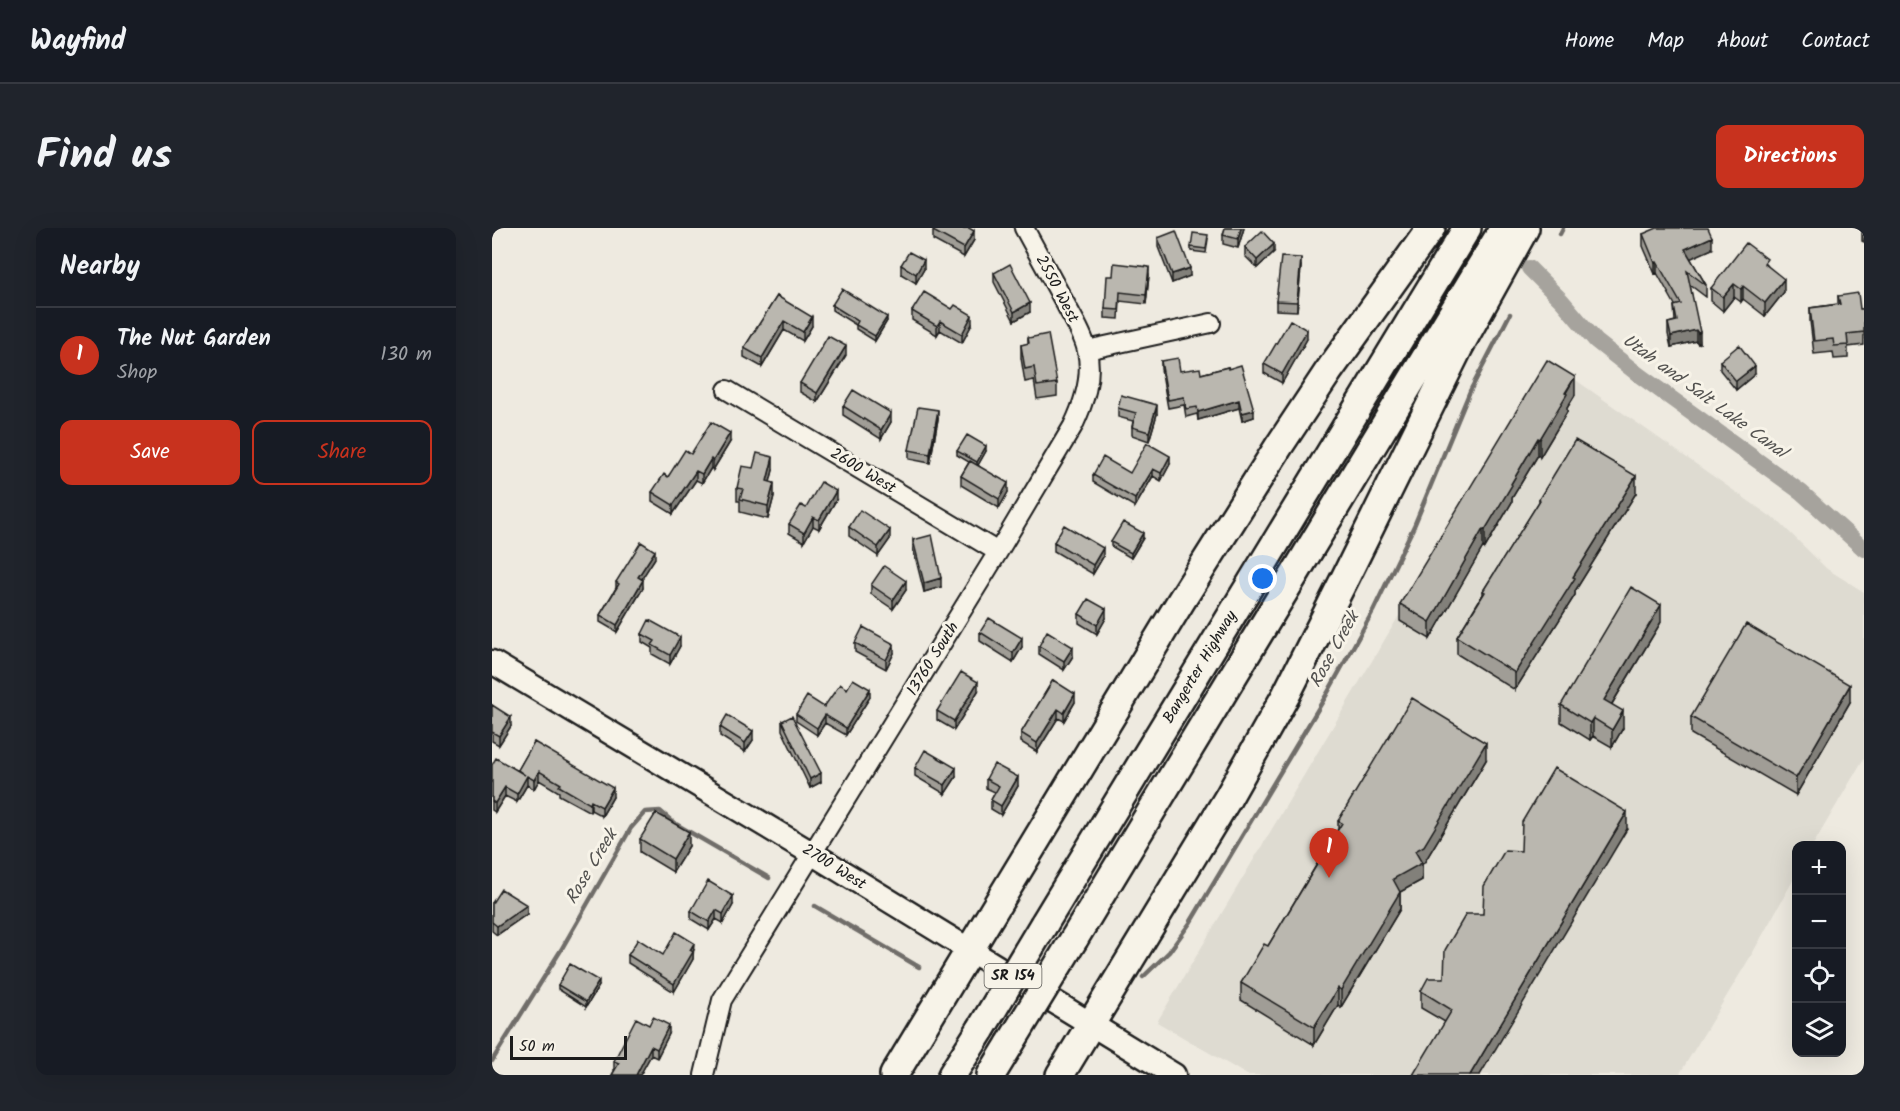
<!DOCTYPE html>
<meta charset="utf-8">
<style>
body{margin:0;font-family:Kalam,sans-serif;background:#20242c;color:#f1f3f6}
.controls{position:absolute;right:18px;bottom:18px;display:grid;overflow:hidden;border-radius:12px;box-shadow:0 6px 24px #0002}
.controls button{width:54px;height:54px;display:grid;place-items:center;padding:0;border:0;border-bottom:2px solid #363941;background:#171b24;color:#f1f3f6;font:30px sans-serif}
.scale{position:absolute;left:18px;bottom:15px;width:117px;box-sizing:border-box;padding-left:6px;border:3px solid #1c1c1c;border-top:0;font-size:16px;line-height:21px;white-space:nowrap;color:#1c1c1c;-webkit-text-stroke:4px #f7f3e8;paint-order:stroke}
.you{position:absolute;left:771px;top:351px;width:21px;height:21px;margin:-15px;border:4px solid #fff;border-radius:50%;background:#1a73e8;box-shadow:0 0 0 9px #1a73e833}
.badge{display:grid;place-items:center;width:39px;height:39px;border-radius:50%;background:#c8321e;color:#fff;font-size:20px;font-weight:700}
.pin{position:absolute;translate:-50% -50px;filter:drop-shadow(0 2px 3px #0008)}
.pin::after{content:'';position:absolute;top:32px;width:21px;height:18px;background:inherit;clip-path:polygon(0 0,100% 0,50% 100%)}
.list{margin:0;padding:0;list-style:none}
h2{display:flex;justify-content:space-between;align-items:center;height:78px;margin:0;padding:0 24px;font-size:26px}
h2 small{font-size:20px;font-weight:400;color:#9ea1a6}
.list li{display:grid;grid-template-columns:39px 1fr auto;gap:18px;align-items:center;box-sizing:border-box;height:96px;padding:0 24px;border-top:2px solid #363941}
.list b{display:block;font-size:22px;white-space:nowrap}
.list p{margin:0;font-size:20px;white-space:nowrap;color:#9ea1a6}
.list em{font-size:20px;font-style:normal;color:#9ea1a6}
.actions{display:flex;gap:12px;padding:18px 24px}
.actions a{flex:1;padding:14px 0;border:2px solid #c8321e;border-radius:12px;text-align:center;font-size:21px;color:#c8321e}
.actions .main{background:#c8321e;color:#fff}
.icon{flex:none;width:33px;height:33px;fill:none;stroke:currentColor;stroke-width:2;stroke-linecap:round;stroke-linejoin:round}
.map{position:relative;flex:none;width:1372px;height:847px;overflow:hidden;border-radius:12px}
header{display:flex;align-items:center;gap:36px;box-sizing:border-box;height:84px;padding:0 30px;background:#171b24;border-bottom:2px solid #363941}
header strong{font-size:28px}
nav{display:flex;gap:33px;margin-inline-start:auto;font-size:21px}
.intro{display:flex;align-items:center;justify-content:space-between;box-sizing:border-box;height:144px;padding:0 36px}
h1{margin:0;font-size:42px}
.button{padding:15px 27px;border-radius:12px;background:#c8321e;color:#fff;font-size:21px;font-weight:700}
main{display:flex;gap:36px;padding:0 36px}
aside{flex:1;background:#171b24;border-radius:12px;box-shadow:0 6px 24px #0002}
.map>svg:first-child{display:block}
.built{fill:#dedbd1}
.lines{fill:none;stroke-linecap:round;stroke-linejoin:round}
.stream{stroke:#6f6d69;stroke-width:4.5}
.canal{stroke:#a6a39d;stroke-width:16}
.minor-casing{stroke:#1c1c1c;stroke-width:22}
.major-casing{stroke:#1c1c1c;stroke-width:27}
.highway-casing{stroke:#1c1c1c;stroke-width:32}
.minor{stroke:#f7f3e8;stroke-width:18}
.major{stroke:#f7f3e8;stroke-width:22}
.highway{stroke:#f7f3e8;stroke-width:27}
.highway-bridge-casing{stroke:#1c1c1c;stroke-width:32;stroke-linecap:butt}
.highway-bridge{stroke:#f7f3e8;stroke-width:27}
.wall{fill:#a09d96;stroke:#1c1c1c;stroke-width:1.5}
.shaded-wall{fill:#82807a;stroke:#1c1c1c;stroke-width:1.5}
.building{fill:#bab7af;stroke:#1c1c1c;stroke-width:1.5}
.labels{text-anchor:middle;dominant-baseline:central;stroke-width:6;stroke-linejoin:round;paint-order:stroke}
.shield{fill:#f7f3e8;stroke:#5e5c59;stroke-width:1.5}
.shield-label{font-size:15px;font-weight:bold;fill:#1c1c1c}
.street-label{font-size:16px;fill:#1c1c1c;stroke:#f7f3e8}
.water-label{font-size:18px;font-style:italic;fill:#535250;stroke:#f7f3e8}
</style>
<header>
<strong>Wayfind</strong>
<nav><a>Home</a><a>Map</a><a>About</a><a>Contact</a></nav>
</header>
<div class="intro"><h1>Find us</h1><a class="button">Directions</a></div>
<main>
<aside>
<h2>Nearby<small></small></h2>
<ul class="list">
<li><span class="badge">1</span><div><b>The Nut Garden</b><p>Shop</p></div><em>130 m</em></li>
</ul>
<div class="actions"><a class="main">Save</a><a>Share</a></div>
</aside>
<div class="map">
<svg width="1372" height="847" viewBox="0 0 1372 847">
<rect width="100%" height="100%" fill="#eeeae0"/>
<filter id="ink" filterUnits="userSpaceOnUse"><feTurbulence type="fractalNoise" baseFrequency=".0167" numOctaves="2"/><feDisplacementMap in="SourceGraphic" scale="12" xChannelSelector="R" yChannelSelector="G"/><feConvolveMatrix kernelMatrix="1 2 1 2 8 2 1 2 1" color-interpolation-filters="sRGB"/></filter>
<g filter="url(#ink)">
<!-- built -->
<path class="built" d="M1058,134L1288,295L1335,341L1372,364V530L1321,617L1304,618V647L1260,726L1187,847H755L665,794Z"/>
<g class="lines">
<!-- stream -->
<path class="stream" d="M1068,6L1071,0
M323,678L427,739
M651,749L677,724L698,695L835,466L881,383L922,298L978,163L1018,86
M0,833L69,722L139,600L153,584L168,583L182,595L277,650"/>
<!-- canal -->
<path class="canal" d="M1037,40L1070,73L1104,113L1147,147L1309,264L1372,321"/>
<defs>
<path id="minor" d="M595,122L719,95
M235,162L506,324
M212,847L230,772L506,324L581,198C592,175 601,149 595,123C592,107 581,91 574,77C560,51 546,26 532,0"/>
<path id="major" d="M0,434L321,626L682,847"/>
<path id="highway" d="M552,696L975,0
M582,711L1012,0
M402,847L689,373L787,218L836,144L939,0
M460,847L489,801
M499,847L518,816
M568,847L736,570L794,467L854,348L967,119L1033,0"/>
</defs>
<!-- minor casing -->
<use href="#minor" class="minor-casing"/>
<!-- major casing -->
<use href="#major" class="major-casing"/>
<!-- highway casing -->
<use href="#highway" class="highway-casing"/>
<!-- minor -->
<use href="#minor" class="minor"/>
<!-- major -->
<use href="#major" class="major"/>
<!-- highway -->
<use href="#highway" class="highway"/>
<defs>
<path id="highway-bridge" d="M489,801L552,696
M518,816L582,711"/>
</defs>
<!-- highway-bridge casing -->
<use href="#highway-bridge" class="highway-bridge-casing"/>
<!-- highway-bridge -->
<use href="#highway-bridge" class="highway-bridge"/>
</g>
<!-- wall -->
<path class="wall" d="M733,0H752L746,20L731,16V7Z
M1370,0H1372V14L1370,13Z
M441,3L482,12L472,29L441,12Z
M1151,6L1220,21L1198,30L1214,57V69L1198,57L1208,115L1206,116L1204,113L1179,119L1176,106V95L1183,93L1182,78L1183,77L1165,45L1163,46L1151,18Z
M666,10L698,48L680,55L666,19Z
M716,11L714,25L699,23V19Z
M753,19L782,24L765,40L753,28Z
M409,37L432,41L424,55L409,46Z
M1275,37L1292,64L1273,88L1251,71L1249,74L1242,69L1231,83L1219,73V60Z
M809,39L805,83L784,82V73Z
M502,45L538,84L522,93L502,54Z
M657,47L654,76L628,73L627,91L613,90V81L621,48Z
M285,68L320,98L311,113L292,102L270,139L252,129V120Z
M1346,68L1368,81H1372V117L1356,119V130L1342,131L1341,124L1322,126L1318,93V80L1346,76Z
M340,77L395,93L383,113L364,101V97L340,82Z
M420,83L480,96L470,115L448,102L445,107L420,92Z
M536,110L565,155V168L545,171L542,152L533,154L529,130V117L536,116Z
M815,111L790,155L772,145V136Z
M354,127L325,174L308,164V155Z
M669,133L688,143L709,146L736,139L762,189L750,193L747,180L706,192L705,186L694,189L692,177L676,180L669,141Z
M1228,133L1263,146L1244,162L1228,142Z
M1083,167L1075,180V184L1048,229L1046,227L1020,270V274L993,320L991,319L938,411L908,393V376Z
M351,178L399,194L389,211L351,187Z
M626,180L665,186L657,213L640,207V199L641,193L626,189Z
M446,191L438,235L417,231V222Z
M238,214L221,242L219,240L210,255L204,252L181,286L160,273V264L199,226Z
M465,223H494L486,237L516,264L507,280L469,257V248L477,234L465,227Z
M678,236L669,253L661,248L643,279L601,254V247L638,245Z
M261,240L281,242L278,254L282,268L276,291L248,284V273H245V260Z
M1144,265L1083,363V367L1023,462L965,426V409L991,366V363L1047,274V271Z
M344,272L327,301L321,298L312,314L297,305V296L314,280Z
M357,299L398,311L386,328L357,308Z
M651,310L639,330L619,318V314Z
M421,312L449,359L432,364L421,320Z
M562,314L611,329L601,346L562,323Z
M163,330L149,351L151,360L125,404L108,394V387L124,360V354Z
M379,357L414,362L401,381L379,366Z
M587,386L614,390L605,406L587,395Z
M1169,394L1120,476L1131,500L1120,519L1101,508L1098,512L1069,494V477Z
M488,404L530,419L521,434L488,413Z
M150,406L188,418L178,436L160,426V420L150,414Z
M363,415L402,425L394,441L363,424Z
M547,418L581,428L572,442L547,426Z
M561,452L583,474L572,493L566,490L545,524L529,514V505Z
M355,461L378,469L354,507L333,495L325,507L304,493V486L332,479Z
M486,463L462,502L445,492V483Z
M1358,474L1304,567L1199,506V489Z
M0,477L19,498L7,517L0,513Z
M290,493L329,554L318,560L290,502Z
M228,499L261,512L253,524L228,508Z
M42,514L121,569L110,588L99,582L98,584L67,567V564L47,552L42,561L35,557L25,574L13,568L3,584L0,582V537L26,542Z
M994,532L932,635L930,636V652L908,664V681L849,779L846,777L822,817L749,772V755L776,718L846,601V593Z
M423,540L464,549L453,566L423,548Z
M494,551L526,558L509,587L499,581V572L503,564L494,560Z
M1135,601L953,794L929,780V763L952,750L1029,623Z
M148,611L197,618L181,644L148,624Z
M0,675L35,686L5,707L0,703Z
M241,677L231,695L224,691L217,702L199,691V683Z
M202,722L201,724V731L182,764L136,735V727H171Z
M66,757L107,758L94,779L66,761Z
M177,806L165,830L159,827L148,847H120L123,842H122V833Z"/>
<!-- shaded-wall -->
<path class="shaded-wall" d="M749,0H752L746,20V11Z
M482,3V12L472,29V20Z
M1220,9V21L1193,33V21Z
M782,16V24L765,40V32Z
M809,30V39L805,83V74Z
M432,32V41L424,55V46Z
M1165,34V45L1163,46V35Z
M657,39V47L654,76V67Z
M698,40V48L680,55V46Z
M1292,51V64L1273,88V75Z
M1242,56V69L1231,83V69Z
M1251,58V71L1249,74V61Z
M538,75V84L522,93V84Z
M480,87V96L470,115V106Z
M320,89V98L311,113V104Z
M395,89V93L383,113V108Z
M292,93V102L270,139V130Z
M448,93V102L445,107V98Z
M815,102V111L790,155V146Z
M1204,102V113L1179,119V108Z
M1208,104V115L1206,116V105Z
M354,118V127L325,174V165Z
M1263,138V146L1244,162V153Z
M1083,149V167L1075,180V184L1048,229V211Z
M747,172V180L706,192V184Z
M665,177V186L657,213V204Z
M446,182V191L438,235V226Z
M762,182V189L750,193V185Z
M399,185V194L389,211V202Z
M238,205V214L221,242V233Z
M1046,210V227L1020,270V274L993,320V302L1019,256Z
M494,218V223L485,239V234Z
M678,228V236L669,253V245Z
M281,229V242L275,266V253Z
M219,231V240L210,255V246Z
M661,241V248L643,279V271Z
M204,243V252L181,286V277Z
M1144,248V265L1083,363V367L1023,462V445L1081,349Z
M282,255V268L276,291V278Z
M516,255V264L507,280V271Z
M344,263V272L327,301V292Z
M321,289V298L312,314V305Z
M991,301V319L938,411V394Z
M398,302V311L386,328V319Z
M651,305V310L639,330V325Z
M611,320V329L601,346V337Z
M163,323V330L146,357V349Z
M449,350V359L432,364V355Z
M151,352V360L125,404V397Z
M414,353V362L401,381V372Z
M1169,377V394L1112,489V472Z
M614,381V390L605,406V397Z
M188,409V418L178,436V427Z
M530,410V419L521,434V425Z
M402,416V425L394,441V432Z
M581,419V428L572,442V433Z
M486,454V463L462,502V493Z
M1358,457V474L1304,567V550Z
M378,461V469L354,507V500Z
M583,466V474L572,493V485Z
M566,481V490L545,524V515Z
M1131,483V500L1120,519V502Z
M333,487V495L325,507V500Z
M19,489V498L7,517V508Z
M1101,490V508L1098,512V495Z
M261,503V512L253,524V515Z
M994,515V532L932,635L930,636V652L908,664V681L849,779V762L901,651L923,623Z
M464,540V549L453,566V557Z
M47,543V552L42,561V552Z
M329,545V554L318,560V551Z
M35,548V557L25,574V566Z
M526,549V558L509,587V578Z
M13,559V568L3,584V575Z
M121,560V569L110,588V579Z
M99,573V582L98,584V576Z
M1135,584V601L988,847H978Z
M197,604V618L181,644V631Z
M241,668V677L231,695V686Z
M35,677V686L5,707V698Z
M224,682V691L217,702V694Z
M202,715L201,731L182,764V756Z
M107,753V758L94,779V774Z
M846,760V777L822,817V799Z
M177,797V806L165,830V821Z
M159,818V827L148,847H144Z"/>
<!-- building -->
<path class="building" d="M443,0H477L482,3L472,20L441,3Z
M733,0H749L746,11L731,7Z
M1165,0H1216L1220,9L1193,21L1214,57L1195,43L1208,104L1206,105L1204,102L1179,108L1176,95L1185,93L1182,78L1189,76L1165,34L1163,35L1151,6Z
M684,3L698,40L680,46L666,10Z
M770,3L782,16L765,32L753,19Z
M701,5L716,7L714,21L699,19Z
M1254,15L1275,31L1272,35L1292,51L1273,75L1251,58L1249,61L1242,56L1231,69L1219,60Z
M417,24L432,32L424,46L409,37Z
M789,29L809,30L805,74L784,73Z
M622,35L657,39L654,67L628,64L627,82L613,81L615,48H621Z
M518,36L538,75L522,84L502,45Z
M350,61L395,89L383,108L364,97L366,93L340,77Z
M432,64L460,81L463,77L480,87L470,106L448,93L445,98L420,83Z
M1366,65L1368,81H1372V104L1355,106L1356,117L1342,118L1341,111L1322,113L1318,80L1348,76L1346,68Z
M285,68L320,89L311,104L292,93L270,130L252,120Z
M798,92L815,102L790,146L772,136Z
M556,106L565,155L545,158L542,139L533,141L529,117L537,115L536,110Z
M336,108L354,118L325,165L308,155Z
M1247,117L1263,138L1244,153L1228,133Z
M686,130L688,143L708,140L709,146L736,139V141L749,137L762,182L750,185L747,172L706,184L705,179L694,181L692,169L676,172L669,133Z
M1055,132L1083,149L1073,165L1075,166L1048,211L1046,210L1019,256L1020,257L993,302L991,301L938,394L908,376Z
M361,162L399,185L389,202L351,178Z
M629,167L665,177L657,204L640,199L644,185L626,180Z
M426,179L446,182L438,226L417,222Z
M219,194L238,205L221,233L219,231L210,246L204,243L181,277L160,264L172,246L176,249L193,222L199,226Z
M475,207L494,218L485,234L465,223Z
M1083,212L1144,248L1081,349L1083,350L1023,445L965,409L993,364L991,363L1048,272L1047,271Z
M655,215L678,228L669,245L661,241L643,271L601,247L611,229L638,245Z
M265,225L281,229L275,253L282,255L276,278L248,271L251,261L245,260L250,238L261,240Z
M478,233L516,255L507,271L469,248Z
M329,254L344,263L327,292L321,289L312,305L297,296L309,277L314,280Z
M368,282L398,302L386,319L357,299Z
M631,294L651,305L639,325L619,314Z
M572,297L611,320L601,337L562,314Z
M440,307L449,350L432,355L421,312Z
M149,314L163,323L146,349L151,352L125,397L108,387L127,356L124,354Z
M392,338L414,353L401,372L379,357Z
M1139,359L1169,377L1112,472L1131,483L1120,502L1101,490L1098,495L1069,477Z
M596,371L614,381L605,397L587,386Z
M497,390L530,410L521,425L488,404Z
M157,392L188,409L178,427L160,417L163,413L150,406Z
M1254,396L1358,457L1304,550L1199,489Z
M371,399L402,416L394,432L363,415Z
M555,403L581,419L572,433L547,418Z
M469,444L486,454L462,493L445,483Z
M361,451L378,461L354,500L333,487L325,500L304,486L315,468L332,479L348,456L355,461Z
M561,452L583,466L572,485L566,481L545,515L529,505Z
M920,470L994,515L932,618L923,623L930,635L901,651L908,664L849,762L846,760L822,799L749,755L772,716L776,718L850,595L846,593Z
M0,477L19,489L7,508L0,504Z
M235,487L261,503L253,515L228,499Z
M300,488L329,545L318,551L290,493Z
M42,514L121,560L110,579L99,573L98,576L67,558L69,556L47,543L42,552L35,548L25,566L13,559L3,575L0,573V537L4,530L33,547L26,542Z
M433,522L464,540L453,557L423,540Z
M502,536L526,549L509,578L499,572L507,558L494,551Z
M1062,540L1135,584L978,847H921L960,782L929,763L936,750H952L953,722L974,686H991L992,658L1013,622L1029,623L1030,594Z
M164,585L197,604L181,631L148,611Z
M216,653L241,668L231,686L224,682L217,694L199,683Z
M9,661L35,677L5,698L0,694V675Z
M184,704L202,715L198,722L201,724L182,756L136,727L146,711L171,727Z
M78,736L107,753L94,774L66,757Z
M161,789L177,797L165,821L159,818L144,847H120L127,835L122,833L144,790L157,797Z"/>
</g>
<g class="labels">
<!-- shield labels -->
<rect class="shield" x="492.5" y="736" width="57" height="24" rx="4.5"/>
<g class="shield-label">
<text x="521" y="748">SR 154</text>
</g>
<!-- street labels -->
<g class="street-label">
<text transform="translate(565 61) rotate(62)">2550 West</text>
<text transform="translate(371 243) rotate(31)">2600 West</text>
<text transform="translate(441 431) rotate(-58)">13760 South</text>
<text transform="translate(708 439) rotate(-59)">Bangerter Highway</text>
<text transform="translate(342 639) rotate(32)">2700 West</text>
</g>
<!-- water labels -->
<g class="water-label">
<text transform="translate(1212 169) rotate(36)">Utah and Salt Lake Canal</text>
<text transform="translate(843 422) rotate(-61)">Rose Creek</text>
<text transform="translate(100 639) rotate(-59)">Rose Creek</text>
</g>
</g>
</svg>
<div class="controls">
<button>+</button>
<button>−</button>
<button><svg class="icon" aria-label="locate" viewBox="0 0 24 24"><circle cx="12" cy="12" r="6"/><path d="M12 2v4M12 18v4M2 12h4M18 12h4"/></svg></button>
<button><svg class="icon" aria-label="layers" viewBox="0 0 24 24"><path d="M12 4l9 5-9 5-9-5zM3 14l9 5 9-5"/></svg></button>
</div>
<div class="scale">50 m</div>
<div class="you"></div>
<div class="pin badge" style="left:837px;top:650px">1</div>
</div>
</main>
